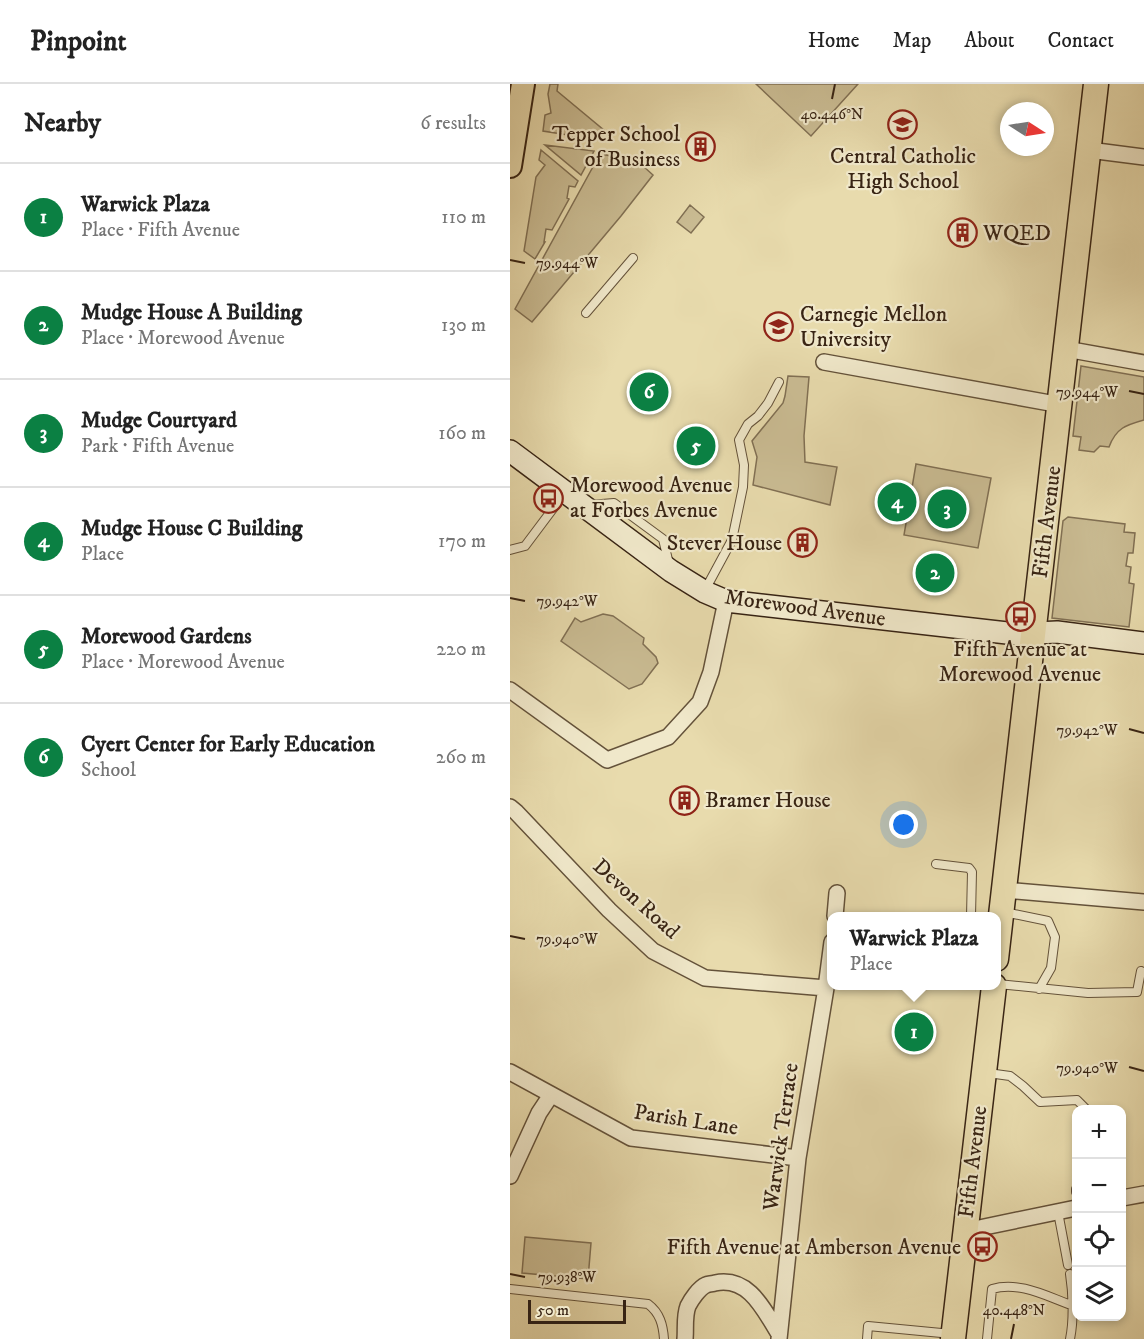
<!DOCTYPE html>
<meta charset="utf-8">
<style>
body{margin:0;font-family:"IM FELL DW Pica",serif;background:#f6f6f6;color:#222}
.controls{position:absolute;right:18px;bottom:18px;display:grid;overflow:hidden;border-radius:12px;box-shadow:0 3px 9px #0003}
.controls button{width:54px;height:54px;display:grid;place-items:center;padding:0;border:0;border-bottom:2px solid #e0e0e0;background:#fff;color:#222;font:30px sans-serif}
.compass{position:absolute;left:490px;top:18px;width:54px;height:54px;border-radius:50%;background:#fff;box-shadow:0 3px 9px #0003;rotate:102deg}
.scale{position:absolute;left:18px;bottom:15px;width:98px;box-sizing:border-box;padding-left:6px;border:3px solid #382414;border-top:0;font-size:16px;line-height:21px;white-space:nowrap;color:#382414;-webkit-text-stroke:4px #f0e8ca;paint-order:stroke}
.you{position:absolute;left:394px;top:741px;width:21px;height:21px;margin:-15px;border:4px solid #fff;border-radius:50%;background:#1a73e8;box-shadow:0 0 0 9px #1a73e833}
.badge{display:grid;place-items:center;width:39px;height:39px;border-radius:50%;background:#0b8043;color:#fff;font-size:20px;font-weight:700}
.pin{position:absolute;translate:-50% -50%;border:3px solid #fff;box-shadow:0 2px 6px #0006}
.popup{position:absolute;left:317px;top:828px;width:174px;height:78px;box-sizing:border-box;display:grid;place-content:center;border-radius:12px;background:#fff;filter:drop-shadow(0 2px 4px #0005);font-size:20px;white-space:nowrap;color:#767676}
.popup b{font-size:22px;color:#222}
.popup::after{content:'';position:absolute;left:50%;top:100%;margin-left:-12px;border:12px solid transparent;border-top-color:#fff}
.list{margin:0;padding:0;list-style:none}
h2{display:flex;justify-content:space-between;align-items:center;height:78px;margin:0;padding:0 24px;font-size:26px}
h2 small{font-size:20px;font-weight:400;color:#767676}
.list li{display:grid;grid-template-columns:39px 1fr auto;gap:18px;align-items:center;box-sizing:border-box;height:108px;padding:0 24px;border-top:2px solid #e0e0e0}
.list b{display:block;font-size:22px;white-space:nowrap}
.list p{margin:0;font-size:20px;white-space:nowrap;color:#767676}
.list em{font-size:20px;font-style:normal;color:#767676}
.icon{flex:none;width:33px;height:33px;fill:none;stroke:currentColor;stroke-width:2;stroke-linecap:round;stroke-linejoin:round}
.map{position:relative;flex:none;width:634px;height:1255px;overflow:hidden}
header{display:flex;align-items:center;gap:36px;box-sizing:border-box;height:84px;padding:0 30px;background:#fff;border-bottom:2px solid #e0e0e0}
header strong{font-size:28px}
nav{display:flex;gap:33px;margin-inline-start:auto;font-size:21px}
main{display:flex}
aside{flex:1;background:#fff}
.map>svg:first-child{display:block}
.green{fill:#cabc93;stroke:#817054;stroke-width:1.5}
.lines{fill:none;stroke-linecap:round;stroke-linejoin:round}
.service-casing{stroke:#64523a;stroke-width:10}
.minor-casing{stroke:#64523a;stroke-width:18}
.secondary-casing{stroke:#382414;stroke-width:24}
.primary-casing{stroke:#382414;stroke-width:26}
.trunk-casing{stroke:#382414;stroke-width:27}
.service{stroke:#f0e8ca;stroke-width:8}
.minor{stroke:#f0e8ca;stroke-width:15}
.secondary{stroke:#f0e8ca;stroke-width:21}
.primary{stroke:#e8dbad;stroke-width:22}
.trunk{stroke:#e8dbad;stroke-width:24}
.ticks{fill:none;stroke:#382414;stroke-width:2}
.labels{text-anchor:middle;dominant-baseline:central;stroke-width:4.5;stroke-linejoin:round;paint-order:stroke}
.poi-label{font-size:22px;fill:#382414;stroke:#f0e8ca;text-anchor:start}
.street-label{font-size:22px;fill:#382414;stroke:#f0e8ca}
.ticks-label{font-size:15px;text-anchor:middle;fill:#382414;stroke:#f0e8ca;stroke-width:4.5;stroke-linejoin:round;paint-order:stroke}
</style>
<header>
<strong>Pinpoint</strong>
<nav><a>Home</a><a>Map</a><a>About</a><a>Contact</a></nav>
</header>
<main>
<aside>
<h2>Nearby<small>6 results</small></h2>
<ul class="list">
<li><span class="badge">1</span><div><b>Warwick Plaza</b><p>Place · Fifth Avenue</p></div><em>110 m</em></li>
<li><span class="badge">2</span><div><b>Mudge House A Building</b><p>Place · Morewood Avenue</p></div><em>130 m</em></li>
<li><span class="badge">3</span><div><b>Mudge Courtyard</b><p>Park · Fifth Avenue</p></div><em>160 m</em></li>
<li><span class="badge">4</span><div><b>Mudge House C Building</b><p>Place</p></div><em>170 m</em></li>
<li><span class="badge">5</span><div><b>Morewood Gardens</b><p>Place · Morewood Avenue</p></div><em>220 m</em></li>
<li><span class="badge">6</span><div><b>Cyert Center for Early Education</b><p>School</p></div><em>260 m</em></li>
</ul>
</aside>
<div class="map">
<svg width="634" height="1255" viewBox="0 0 634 1255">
<rect width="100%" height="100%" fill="#e8dbad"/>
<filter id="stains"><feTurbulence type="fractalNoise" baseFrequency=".00333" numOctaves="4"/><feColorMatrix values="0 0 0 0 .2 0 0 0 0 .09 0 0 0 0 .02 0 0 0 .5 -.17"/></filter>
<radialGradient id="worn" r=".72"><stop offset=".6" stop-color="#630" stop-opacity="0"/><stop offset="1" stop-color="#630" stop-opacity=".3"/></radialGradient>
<!-- green -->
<path class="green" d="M40,0H48L47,7L95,47L90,56L33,47L35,31L41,29L38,10Z
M246,0H348L301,52Z
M35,61L84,67L71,91Z
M31,66L68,97L65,103L59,102L57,114L59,115L42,146L36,145L34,158H35L25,175L14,167L26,93L35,81L29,76Z
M90,70L120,75V73H123L143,91L111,132L22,238L5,225Z
M180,121L194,133L181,149L167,138Z
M571,282L634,293V336C616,341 606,344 599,363L590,362L584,368L569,366L571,353L563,352Z
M278,292L299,293L294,352L295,378L327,383L320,421L243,401L247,373L242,357L273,319L275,312Z
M406,380L481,394L468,464L394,451Z
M558,433L615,440L614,448L625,449L623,469H618L616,482L621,483L619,499L624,500L619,543L542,534L553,437Z
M93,530L103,532L134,554L133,560L146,573L148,579L132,600L119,605L51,557L65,534L71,538Z
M15,1153L81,1159L78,1195L12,1189Z"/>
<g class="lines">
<defs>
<path id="service" d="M76,229L123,174
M79,421L104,419L153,455L159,480
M0,466L15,462L54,410
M195,506L222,456L233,403L234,381L229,356L238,340L248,332L258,319L269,298
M426,780L459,784L462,788L461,832
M494,828L538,837L545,853L541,884L529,905
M488,900L578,909L627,908L631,887
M478,989L500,992L513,1002L530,1018L567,1016L577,1026
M566,1105V1108
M548,1128L558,1181
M560,1190C563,1209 564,1236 560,1255
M0,1205L138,1220C150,1229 153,1241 154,1255
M357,1255L358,1242L442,1250
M477,1255L482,1205C509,1197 536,1212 561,1221"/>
<path id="minor" d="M579,66L634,73
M556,265L634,279
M314,278L551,321
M0,606L97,676L158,653L190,618L201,588L216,517
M0,723L6,728L99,826L143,867L195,894L316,904
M494,806L634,818
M325,832L327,809
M0,988L121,1054L288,1074
M0,1092L29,1029L41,1011
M612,1114L634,1110
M455,1147L566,1124
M175,1255C176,1245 174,1232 178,1222C181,1216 189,1204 196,1201C198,1200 202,1200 205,1199C239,1192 254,1226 269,1250
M269,1255L288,1074L316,904L322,858"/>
<path id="secondary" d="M0,367L161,487L195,508L216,517L506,550L547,548L634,559"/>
<path id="primary" d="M0,82L13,0"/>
<path id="trunk" d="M486,875L586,0
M443,1255L484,902"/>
</defs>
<!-- service casing -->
<use href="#service" class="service-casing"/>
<!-- minor casing -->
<use href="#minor" class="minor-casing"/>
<!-- secondary casing -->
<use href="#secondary" class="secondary-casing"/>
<!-- primary casing -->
<use href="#primary" class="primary-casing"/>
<!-- trunk casing -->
<use href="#trunk" class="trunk-casing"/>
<!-- service -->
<use href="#service" class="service"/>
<!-- minor -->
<use href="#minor" class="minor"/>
<!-- secondary -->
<use href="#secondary" class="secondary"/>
<!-- primary -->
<use href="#primary" class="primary"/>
<!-- trunk -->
<use href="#trunk" class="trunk"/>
</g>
<!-- ticks -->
<path class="ticks" d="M322,15L325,0M0,176L15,179M619,307L634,310M0,514L15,517M619,645L634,649M0,852L15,855M619,983L634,987M0,1190L15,1193M501,1255L504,1240"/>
<!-- icons -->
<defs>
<symbol id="school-ring" viewBox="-11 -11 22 22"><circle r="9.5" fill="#f0e8ca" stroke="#8f2418" stroke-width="1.5"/><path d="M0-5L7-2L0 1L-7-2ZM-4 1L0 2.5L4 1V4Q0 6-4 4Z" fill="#8f2418"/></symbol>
<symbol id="building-ring" viewBox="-11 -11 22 22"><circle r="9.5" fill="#f0e8ca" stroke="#8f2418" stroke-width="1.5"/><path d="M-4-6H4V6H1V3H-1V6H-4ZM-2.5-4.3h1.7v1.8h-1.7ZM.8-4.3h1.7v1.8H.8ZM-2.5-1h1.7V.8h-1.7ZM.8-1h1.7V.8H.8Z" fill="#8f2418"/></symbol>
<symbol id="university-ring" viewBox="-11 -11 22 22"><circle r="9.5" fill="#f0e8ca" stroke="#8f2418" stroke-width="1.5"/><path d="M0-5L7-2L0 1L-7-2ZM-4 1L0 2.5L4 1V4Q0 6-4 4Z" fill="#8f2418"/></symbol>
<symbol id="bus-ring" viewBox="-11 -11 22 22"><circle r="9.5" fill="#f0e8ca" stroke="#8f2418" stroke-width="1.5"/><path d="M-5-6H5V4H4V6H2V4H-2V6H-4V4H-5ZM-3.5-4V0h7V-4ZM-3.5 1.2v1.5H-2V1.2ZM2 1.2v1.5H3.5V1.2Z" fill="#8f2418"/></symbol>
</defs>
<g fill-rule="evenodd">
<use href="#school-ring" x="376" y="24" width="33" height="33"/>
<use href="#building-ring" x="174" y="46" width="33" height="33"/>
<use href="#building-ring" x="436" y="132" width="33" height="33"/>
<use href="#university-ring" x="252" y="226" width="33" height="33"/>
<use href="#bus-ring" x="22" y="398" width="33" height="33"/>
<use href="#building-ring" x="276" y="442" width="33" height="33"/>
<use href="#bus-ring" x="494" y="516" width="33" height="33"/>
<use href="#building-ring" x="158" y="700" width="33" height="33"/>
<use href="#bus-ring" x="456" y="1146" width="33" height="33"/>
</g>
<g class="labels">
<!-- poi labels -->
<g class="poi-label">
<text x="170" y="50" text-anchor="end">Tepper School<tspan x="170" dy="25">of Business</tspan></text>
<text x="393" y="72" text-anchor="middle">Central Catholic<tspan x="393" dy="25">High School</tspan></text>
<text x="473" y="149">WQED</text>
<text x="290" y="230">Carnegie Mellon<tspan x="290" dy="25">University</tspan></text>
<text x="60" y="401">Morewood Avenue<tspan x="60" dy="25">at Forbes Avenue</tspan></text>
<text x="272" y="459" text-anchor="end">Stever House</text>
<text x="510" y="565" text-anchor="middle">Fifth Avenue at<tspan x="510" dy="25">Morewood Avenue</tspan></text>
<text x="195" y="716">Bramer House</text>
<text x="451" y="1163" text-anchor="end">Fifth Avenue at Amberson Avenue</text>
</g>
<!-- street labels -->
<g class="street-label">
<text transform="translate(537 438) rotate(-83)">Fifth Avenue</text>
<text transform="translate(295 524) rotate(8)">Morewood Avenue</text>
<text transform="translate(126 815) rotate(42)">Devon Road</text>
<text transform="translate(176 1036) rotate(9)">Parish Lane</text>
<text transform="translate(271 1053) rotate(-82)">Warwick Terrace</text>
<text transform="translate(463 1078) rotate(-83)">Fifth Avenue</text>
</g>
</g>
<g class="ticks-label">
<text x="322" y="35">40.446°N</text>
<text x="57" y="184">79.944°W</text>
<text x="577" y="313">79.944°W</text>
<text x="57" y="522">79.942°W</text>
<text x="577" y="651">79.942°W</text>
<text x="57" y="860">79.940°W</text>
<text x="577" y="989">79.940°W</text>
<text x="57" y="1198">79.938°W</text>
<text x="504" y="1231">40.448°N</text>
</g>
<rect width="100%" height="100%" filter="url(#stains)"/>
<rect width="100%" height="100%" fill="url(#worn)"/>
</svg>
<div class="controls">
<button>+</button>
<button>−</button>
<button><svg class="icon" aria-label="locate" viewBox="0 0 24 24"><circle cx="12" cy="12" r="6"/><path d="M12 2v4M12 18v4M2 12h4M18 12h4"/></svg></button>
<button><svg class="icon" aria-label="layers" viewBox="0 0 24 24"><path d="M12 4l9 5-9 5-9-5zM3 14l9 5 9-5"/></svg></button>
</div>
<svg class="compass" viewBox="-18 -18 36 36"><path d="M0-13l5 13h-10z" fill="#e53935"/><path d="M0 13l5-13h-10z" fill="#767676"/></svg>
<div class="scale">50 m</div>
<div class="you"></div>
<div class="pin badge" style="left:404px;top:948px">1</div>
<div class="popup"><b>Warwick Plaza</b>Place</div>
<div class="pin badge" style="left:425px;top:489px">2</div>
<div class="pin badge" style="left:437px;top:425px">3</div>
<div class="pin badge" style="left:387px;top:418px">4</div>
<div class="pin badge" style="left:186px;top:362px">5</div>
<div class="pin badge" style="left:139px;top:308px">6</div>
</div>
</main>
